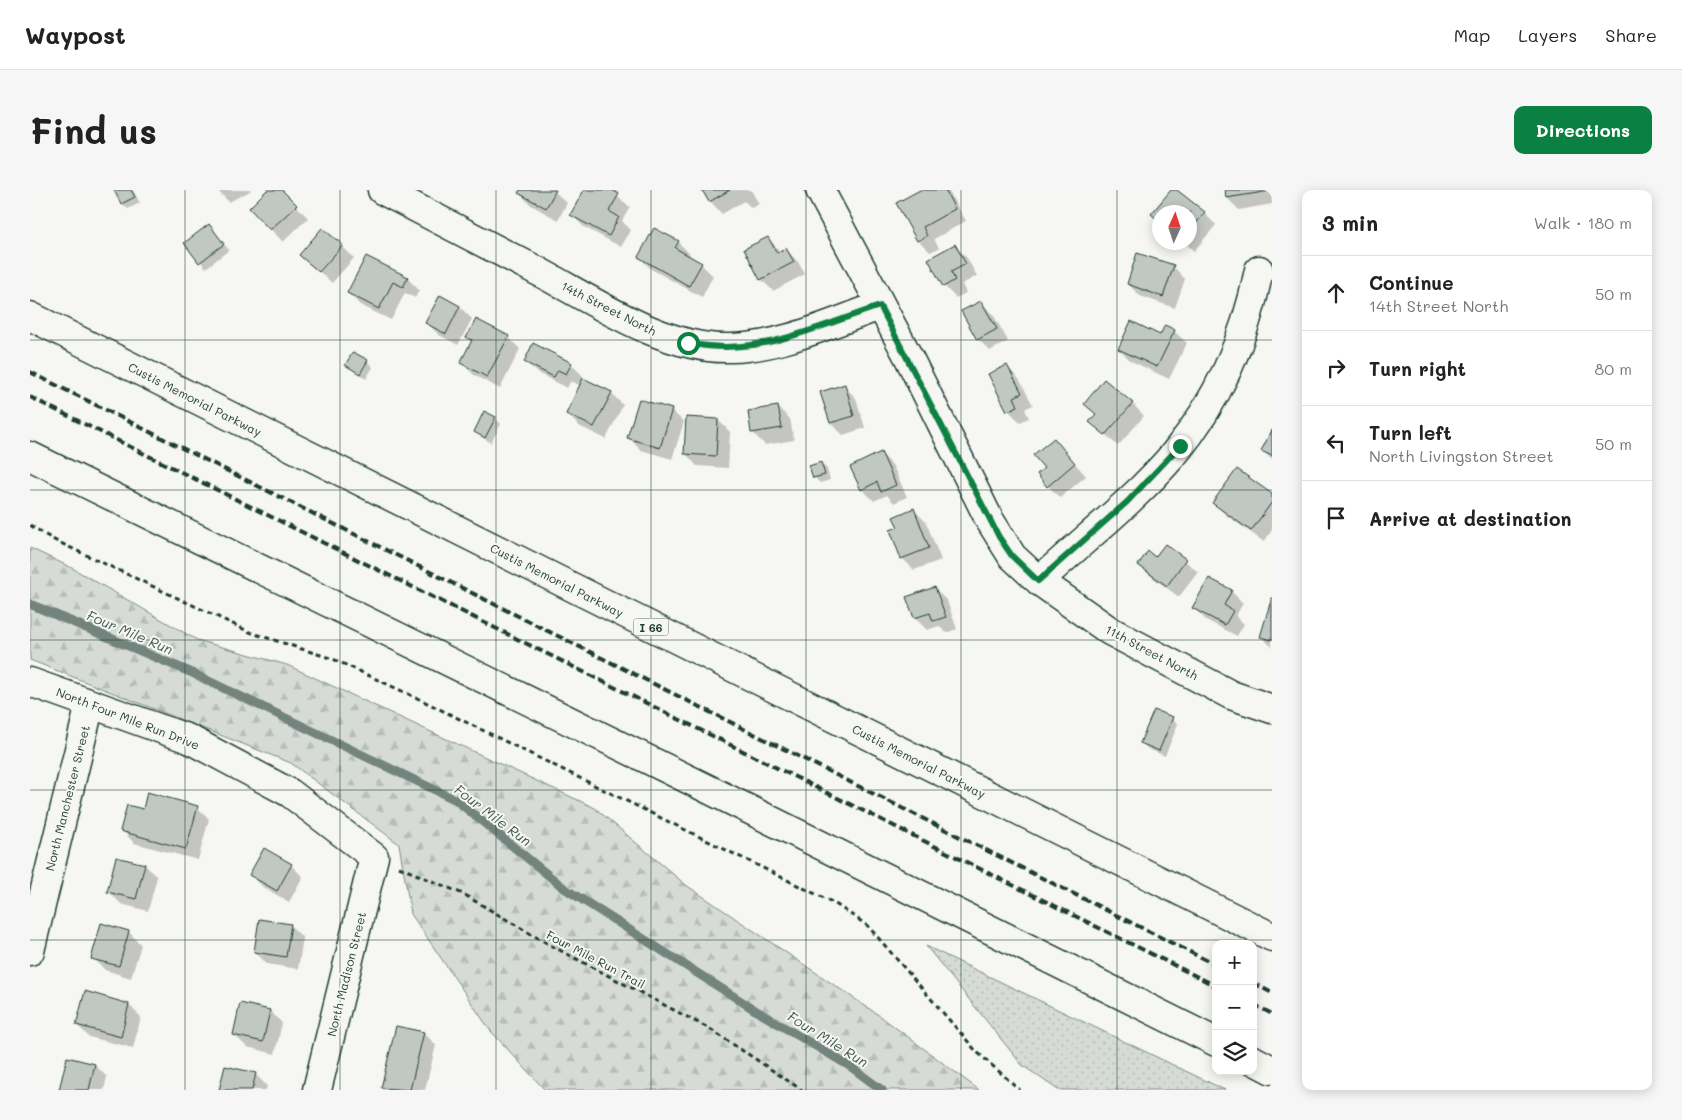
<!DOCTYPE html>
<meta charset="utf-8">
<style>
body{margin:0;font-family:Mali,sans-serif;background:#f6f6f6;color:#222}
.controls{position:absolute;right:15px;bottom:15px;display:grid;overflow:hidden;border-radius:10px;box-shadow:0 2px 12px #0003}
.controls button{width:45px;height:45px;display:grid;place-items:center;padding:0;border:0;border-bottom:1px solid #e0e0e0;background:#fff;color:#222;font:25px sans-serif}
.compass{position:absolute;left:1122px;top:15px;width:45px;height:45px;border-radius:50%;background:#fff;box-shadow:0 2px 12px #0003;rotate:3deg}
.stop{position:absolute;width:15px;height:15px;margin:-11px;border:4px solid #0b8043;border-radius:50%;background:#fff}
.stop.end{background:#0b8043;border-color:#fff;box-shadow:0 1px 5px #0008}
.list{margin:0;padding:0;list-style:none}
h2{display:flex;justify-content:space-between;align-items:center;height:65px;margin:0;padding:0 20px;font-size:21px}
h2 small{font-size:16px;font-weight:400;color:#767676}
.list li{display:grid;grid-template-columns:32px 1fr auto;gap:15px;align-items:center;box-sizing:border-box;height:75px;padding:0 20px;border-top:1px solid #e0e0e0}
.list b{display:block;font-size:19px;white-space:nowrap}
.list p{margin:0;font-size:16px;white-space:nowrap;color:#767676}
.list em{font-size:16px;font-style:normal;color:#767676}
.icon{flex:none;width:28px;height:28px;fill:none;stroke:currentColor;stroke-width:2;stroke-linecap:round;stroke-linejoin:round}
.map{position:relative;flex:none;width:1242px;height:900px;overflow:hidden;border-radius:10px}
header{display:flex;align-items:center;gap:30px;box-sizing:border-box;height:70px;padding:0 25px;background:#fff;border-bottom:1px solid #e0e0e0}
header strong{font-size:24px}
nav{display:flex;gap:28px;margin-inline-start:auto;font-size:18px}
.intro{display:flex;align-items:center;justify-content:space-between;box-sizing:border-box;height:120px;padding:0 30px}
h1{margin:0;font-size:35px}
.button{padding:12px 22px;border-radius:10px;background:#0b8043;color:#fff;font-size:18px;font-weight:700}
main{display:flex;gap:30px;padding:0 30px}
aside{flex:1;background:#fff;border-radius:10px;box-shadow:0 2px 12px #0003}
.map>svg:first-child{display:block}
.green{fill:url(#green-dots);stroke:#7a8c85}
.forest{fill:url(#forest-firs);stroke:#7a8c85}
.shadow{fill:#0003}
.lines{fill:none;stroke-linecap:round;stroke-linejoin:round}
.stream{stroke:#72847d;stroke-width:9}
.building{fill:#c1c8c3;stroke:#1f3d34}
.minor-casing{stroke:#1f3d34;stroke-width:31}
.highway-casing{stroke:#1f3d34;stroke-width:31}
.path{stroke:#1f3d34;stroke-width:3;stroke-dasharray:5 4;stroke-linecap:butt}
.minor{stroke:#f6f6f2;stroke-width:28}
.highway{stroke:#f6f6f2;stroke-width:28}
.rail{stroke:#1f3d34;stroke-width:4;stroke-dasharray:8 4;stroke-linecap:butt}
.route{stroke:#0b8043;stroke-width:6}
.grid{fill:none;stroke:#1f3d34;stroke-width:1;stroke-opacity:0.55}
.labels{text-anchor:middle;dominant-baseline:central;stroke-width:4;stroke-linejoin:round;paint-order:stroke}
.shield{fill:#f6f6f2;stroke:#60746d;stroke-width:1}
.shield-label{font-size:11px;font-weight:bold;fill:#1f3d34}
.street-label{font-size:12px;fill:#1f3d34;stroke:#f6f6f2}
.water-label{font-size:14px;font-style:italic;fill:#425a52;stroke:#f6f6f2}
</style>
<header>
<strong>Waypost</strong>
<nav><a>Map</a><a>Layers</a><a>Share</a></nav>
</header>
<div class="intro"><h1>Find us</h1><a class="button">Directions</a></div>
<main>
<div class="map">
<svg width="1242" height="900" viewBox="0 0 1242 900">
<defs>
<pattern id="green-dots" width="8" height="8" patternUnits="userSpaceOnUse" patternTransform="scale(1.25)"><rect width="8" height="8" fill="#d6dbd6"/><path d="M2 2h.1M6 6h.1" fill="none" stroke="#b7bdb8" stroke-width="1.8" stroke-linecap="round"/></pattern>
<pattern id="forest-firs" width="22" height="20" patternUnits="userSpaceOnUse" patternTransform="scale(1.25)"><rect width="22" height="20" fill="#d6dbd6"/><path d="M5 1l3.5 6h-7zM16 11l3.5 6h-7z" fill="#b7bdb8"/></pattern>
</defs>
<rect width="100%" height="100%" fill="#f6f6f2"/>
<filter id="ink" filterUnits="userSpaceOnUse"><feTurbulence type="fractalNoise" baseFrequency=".02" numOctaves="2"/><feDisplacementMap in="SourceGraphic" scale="10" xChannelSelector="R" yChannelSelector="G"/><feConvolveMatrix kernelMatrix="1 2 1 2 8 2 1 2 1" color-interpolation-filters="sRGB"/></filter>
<g filter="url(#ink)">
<!-- green -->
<path class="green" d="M896,756L1195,900H1028L992,875Z"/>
<!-- forest -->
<path class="forest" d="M0,358L42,378L167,450L257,475L565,618L656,695L850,826L949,900H515L460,840L381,724L369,654L261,573L0,470Z"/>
<!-- shadow -->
<path class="shadow" d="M88,0H103L110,13L98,19L92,14L86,1Z
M187,0H222L199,12Z
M238,0H251L278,28L253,52L220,18Z
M491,0H523L537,13L528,30L501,15L489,3Z
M556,0H579L600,17L592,31L601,40L591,57L554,37L542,25Z
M673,0H721L729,14L722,18L714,11L692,24L680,11Z
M893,0H918L936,31L904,49L909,58L900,62L888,50Z
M1142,0L1174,23L1186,35L1164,61L1154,52H1160V22H1130V32L1122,24Z
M1196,0H1242V14L1209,20L1197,8Z
M179,36L199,60L176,78L156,53Z
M624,39L648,52L660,64L659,67L671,74L683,86L672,107L621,79L609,67Z
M738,48L751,62L756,59L768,72L775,84L743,101L731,89Z
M312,56L324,68L302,93L271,65Z
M925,56L937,68L947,86L932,94L936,103L926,108L914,96Z
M1143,76L1155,89L1145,118L1110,106L1098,94Z
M377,88L389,100L385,108L375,103L361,130L330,115L318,103Z
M410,107L430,117L442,129L428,155L409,145L397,133Z
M951,112L963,124L978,151L960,161L948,149Z
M1144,141L1157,153L1139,189L1101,171L1089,159Z
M478,147L490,159L470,199L444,185L432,173L442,152L438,148Z
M337,171L343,177L336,189L316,175Z
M495,171L541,174L553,186L552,189L581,203L593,215L576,249L549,236L537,224L551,196L541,191L537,198L508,183Z
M977,176L989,189L1003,215L995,219L999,228L990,232L978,220Z
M814,196L826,208L835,238L813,245L801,233Z
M1102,213L1114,226L1088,256L1061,232L1067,225L1055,214Z
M748,217L760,229L764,250L735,255L723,243Z
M641,220L654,232L642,269L611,260L599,248Z
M465,228L471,234L461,253L445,242Z
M688,230L700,242L698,278L667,276L655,263Z
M1242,243V270L1233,261Z
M1024,249L1056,286L1030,308L1018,296L1016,278Z
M851,263L863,276L877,307L864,313L857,305L844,311L832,299Z
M791,273L797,279L800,290L790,293L784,287Z
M1242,306V340L1234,352L1196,325L1184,313Z
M884,320L896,332L911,370L884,380L872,368Z
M1136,355L1168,382L1149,407L1122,387L1110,375L1126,369Z
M905,399L917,411L927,439L916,443L909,436L897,440L885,428L878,408Z
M1201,401L1213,413L1206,426L1214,434L1207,446L1176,430L1164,418Z
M1242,410V457L1231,446Z
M1125,521L1142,529L1148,534L1135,566L1118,559L1112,553Z
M167,617L179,629L168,670L104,653L92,640L113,620Z
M115,675L127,687L118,721L91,714L79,702Z
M261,675L273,687L259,712L233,697L221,685Z
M72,735L99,742L111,755L101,788L75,780L63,768Z
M260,735L273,748L268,779L237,774L225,762Z
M56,802L99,815L111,827L103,858L59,847L47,835Z
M211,814L240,821L252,833L245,864L217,857L204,845Z
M394,843L406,855L395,900H354L352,898Z
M65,875L77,887L74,900H30Z
M225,884L237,896L236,900H191Z"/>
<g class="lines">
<!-- stream -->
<path class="stream" d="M0,414L160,482L426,610L534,698L725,820L821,877L852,900"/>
</g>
<!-- building -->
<path class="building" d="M84,0H101L105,7L91,14Z
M237,0H252L267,15L240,40L219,18Z
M490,0H526L516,18L488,3Z
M554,0H582L589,4L579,21L589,27L579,46L540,25Z
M672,0H700L679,12Z
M890,0H915L925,19L893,37L897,46L887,51L866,13Z
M1141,0H1147L1175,22L1160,41V22H1130V32L1121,24Z
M1195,0H1239L1240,1L1196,8Z
M179,34L194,54L169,73L154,53Z
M292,38L313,55L289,82L269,65Z
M624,38L649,51L645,58L672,73L659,96L608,67Z
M738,47L747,63L756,58L764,72L730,90L714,59Z
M925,54L936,74L921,82L925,90L913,97L898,69Z
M1107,63L1144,75L1133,107L1097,94Z
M336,66L378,87L373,97L363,92L349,119L317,103Z
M410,105L430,116L416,144L395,133Z
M951,111L967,139L947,150L931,121Z
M446,129L479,146L457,187L430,173L442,150L436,148Z
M1101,131L1130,145L1135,135L1145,140L1127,177L1088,159Z
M503,153L542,173L536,184L528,180L524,187L494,172Z
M323,162L338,170L330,184L315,175Z
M977,175L992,203L984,207L988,216L977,221L958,184Z
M553,188L582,202L564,237L536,224Z
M1074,189L1103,213L1075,245L1059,232L1066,224L1054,214Z
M815,194L824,226L800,233L790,202Z
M609,209L642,219L630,258L597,248Z
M748,216L752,238L721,243L718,221Z
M454,221L466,227L455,248L444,242Z
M656,227L688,229L686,266L654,264Z
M1242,240V266L1231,261Z
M1024,248L1045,273L1017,297L1007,284L1014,278L1003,265Z
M851,262L866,295L851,302L847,292L831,300L820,277Z
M791,272L795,285L783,288L779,276Z
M1207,279L1242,304V312L1221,341L1182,313Z
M884,318L899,358L871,369L860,340L868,337L863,327Z
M1135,354L1156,369L1137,396L1108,375L1118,361L1125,367Z
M1179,388L1202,400L1194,415L1203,421L1195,435L1162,418Z
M905,397L916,427L903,431L900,423L884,428L876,407Z
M1242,407V450L1230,447Z
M1124,520L1143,527L1129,561L1110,553Z
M117,602L168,616L156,659L90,641L97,615L113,619Z
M234,658L262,674L247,701L219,685Z
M86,667L115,674L106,709L77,702Z
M229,729L261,734L256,767L224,762Z
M71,733L99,741L89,776L61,769Z
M55,801L99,814L91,847L46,835Z
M210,813L240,820L233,852L203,845Z
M366,836L394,842L380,900L351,898Z
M37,867L65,874L59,900H29Z
M195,876L226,883L222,900H189Z"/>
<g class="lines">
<defs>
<path id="minor" d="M352,0C401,26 451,51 500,77C558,107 634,161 701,158C752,157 803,132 850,116
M790,0L879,168L959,329L982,366L1009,391L1080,441L1201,505L1242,519
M1009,391C1054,349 1104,311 1144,264C1188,211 1216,147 1229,80
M0,492L159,549L260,603L344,667L287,900
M0,761L60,514"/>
<path id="highway" d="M0,126L1242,747
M0,266L674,597L1186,852
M1223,870L1242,880"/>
</defs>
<!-- minor casing -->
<use href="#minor" class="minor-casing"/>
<!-- highway casing -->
<use href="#highway" class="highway-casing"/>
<!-- path -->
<path class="path" d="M0,335L22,349L222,443L303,469L387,508L804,713L838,736L947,862L990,900
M369,677L433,704L520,755L680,839L772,900"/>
<!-- minor -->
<use href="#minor" class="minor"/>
<!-- highway -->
<use href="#highway" class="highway"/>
<!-- rail -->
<path class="rail" d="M0,182L1186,775
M0,207L1186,796
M1223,793L1242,803
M1223,814L1242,824"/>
</g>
</g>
<g class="lines" filter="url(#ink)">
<!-- route -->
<path class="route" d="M658,153C728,168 785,137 850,116L969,347L982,366L1008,391L1097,312L1150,256"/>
</g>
<!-- grid -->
<path class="grid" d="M155,0V900M310,0V900M466,0V900M621,0V900M776,0V900M931,0V900M1087,0V900M0,150H1242M0,300H1242M0,450H1242M0,600H1242M0,750H1242"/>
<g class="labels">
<!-- shield labels -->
<rect class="shield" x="603.5" y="428.5" width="35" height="17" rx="4"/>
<g class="shield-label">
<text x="621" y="437">I 66</text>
</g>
<!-- street labels -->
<g class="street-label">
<text transform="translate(579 118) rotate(27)">14th Street North</text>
<text transform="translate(165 209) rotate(27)">Custis Memorial Parkway</text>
<text transform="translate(527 390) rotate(27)">Custis Memorial Parkway</text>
<text transform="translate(1122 462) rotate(28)">11th Street North</text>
<text transform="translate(98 528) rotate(21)">North Four Mile Run Drive</text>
<text transform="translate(889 571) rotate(27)">Custis Memorial Parkway</text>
<text transform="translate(37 608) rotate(-76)">North Manchester Street</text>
<text transform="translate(566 769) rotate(28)">Four Mile Run Trail</text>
<text transform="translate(316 784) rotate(-76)">North Madison Street</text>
</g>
<!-- water labels -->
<g class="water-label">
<text transform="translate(100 442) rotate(23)">Four Mile Run</text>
<text transform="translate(463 625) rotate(37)">Four Mile Run</text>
<text transform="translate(798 849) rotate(32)">Four Mile Run</text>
</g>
</g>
</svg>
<div class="controls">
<button>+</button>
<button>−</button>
<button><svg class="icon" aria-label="layers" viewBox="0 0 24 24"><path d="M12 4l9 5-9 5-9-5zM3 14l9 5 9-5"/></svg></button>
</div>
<svg class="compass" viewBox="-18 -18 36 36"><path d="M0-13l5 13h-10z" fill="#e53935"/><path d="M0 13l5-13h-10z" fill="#767676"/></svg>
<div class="stop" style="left:658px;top:153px"></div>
<div class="stop end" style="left:1150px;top:256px"></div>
</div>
<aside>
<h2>3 min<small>Walk · 180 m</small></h2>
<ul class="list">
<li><svg class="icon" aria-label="ahead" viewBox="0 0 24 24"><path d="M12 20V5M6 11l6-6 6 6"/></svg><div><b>Continue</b><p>14th Street North</p></div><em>50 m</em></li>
<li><svg class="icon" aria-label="right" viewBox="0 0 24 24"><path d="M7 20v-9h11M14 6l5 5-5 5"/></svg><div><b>Turn right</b></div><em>80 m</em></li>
<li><svg class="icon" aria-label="left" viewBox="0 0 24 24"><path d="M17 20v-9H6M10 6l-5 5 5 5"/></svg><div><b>Turn left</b><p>North Livingston Street</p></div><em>50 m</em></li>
<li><svg class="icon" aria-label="arrive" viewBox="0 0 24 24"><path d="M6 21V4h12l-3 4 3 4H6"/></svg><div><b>Arrive at destination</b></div></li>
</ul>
</aside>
</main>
